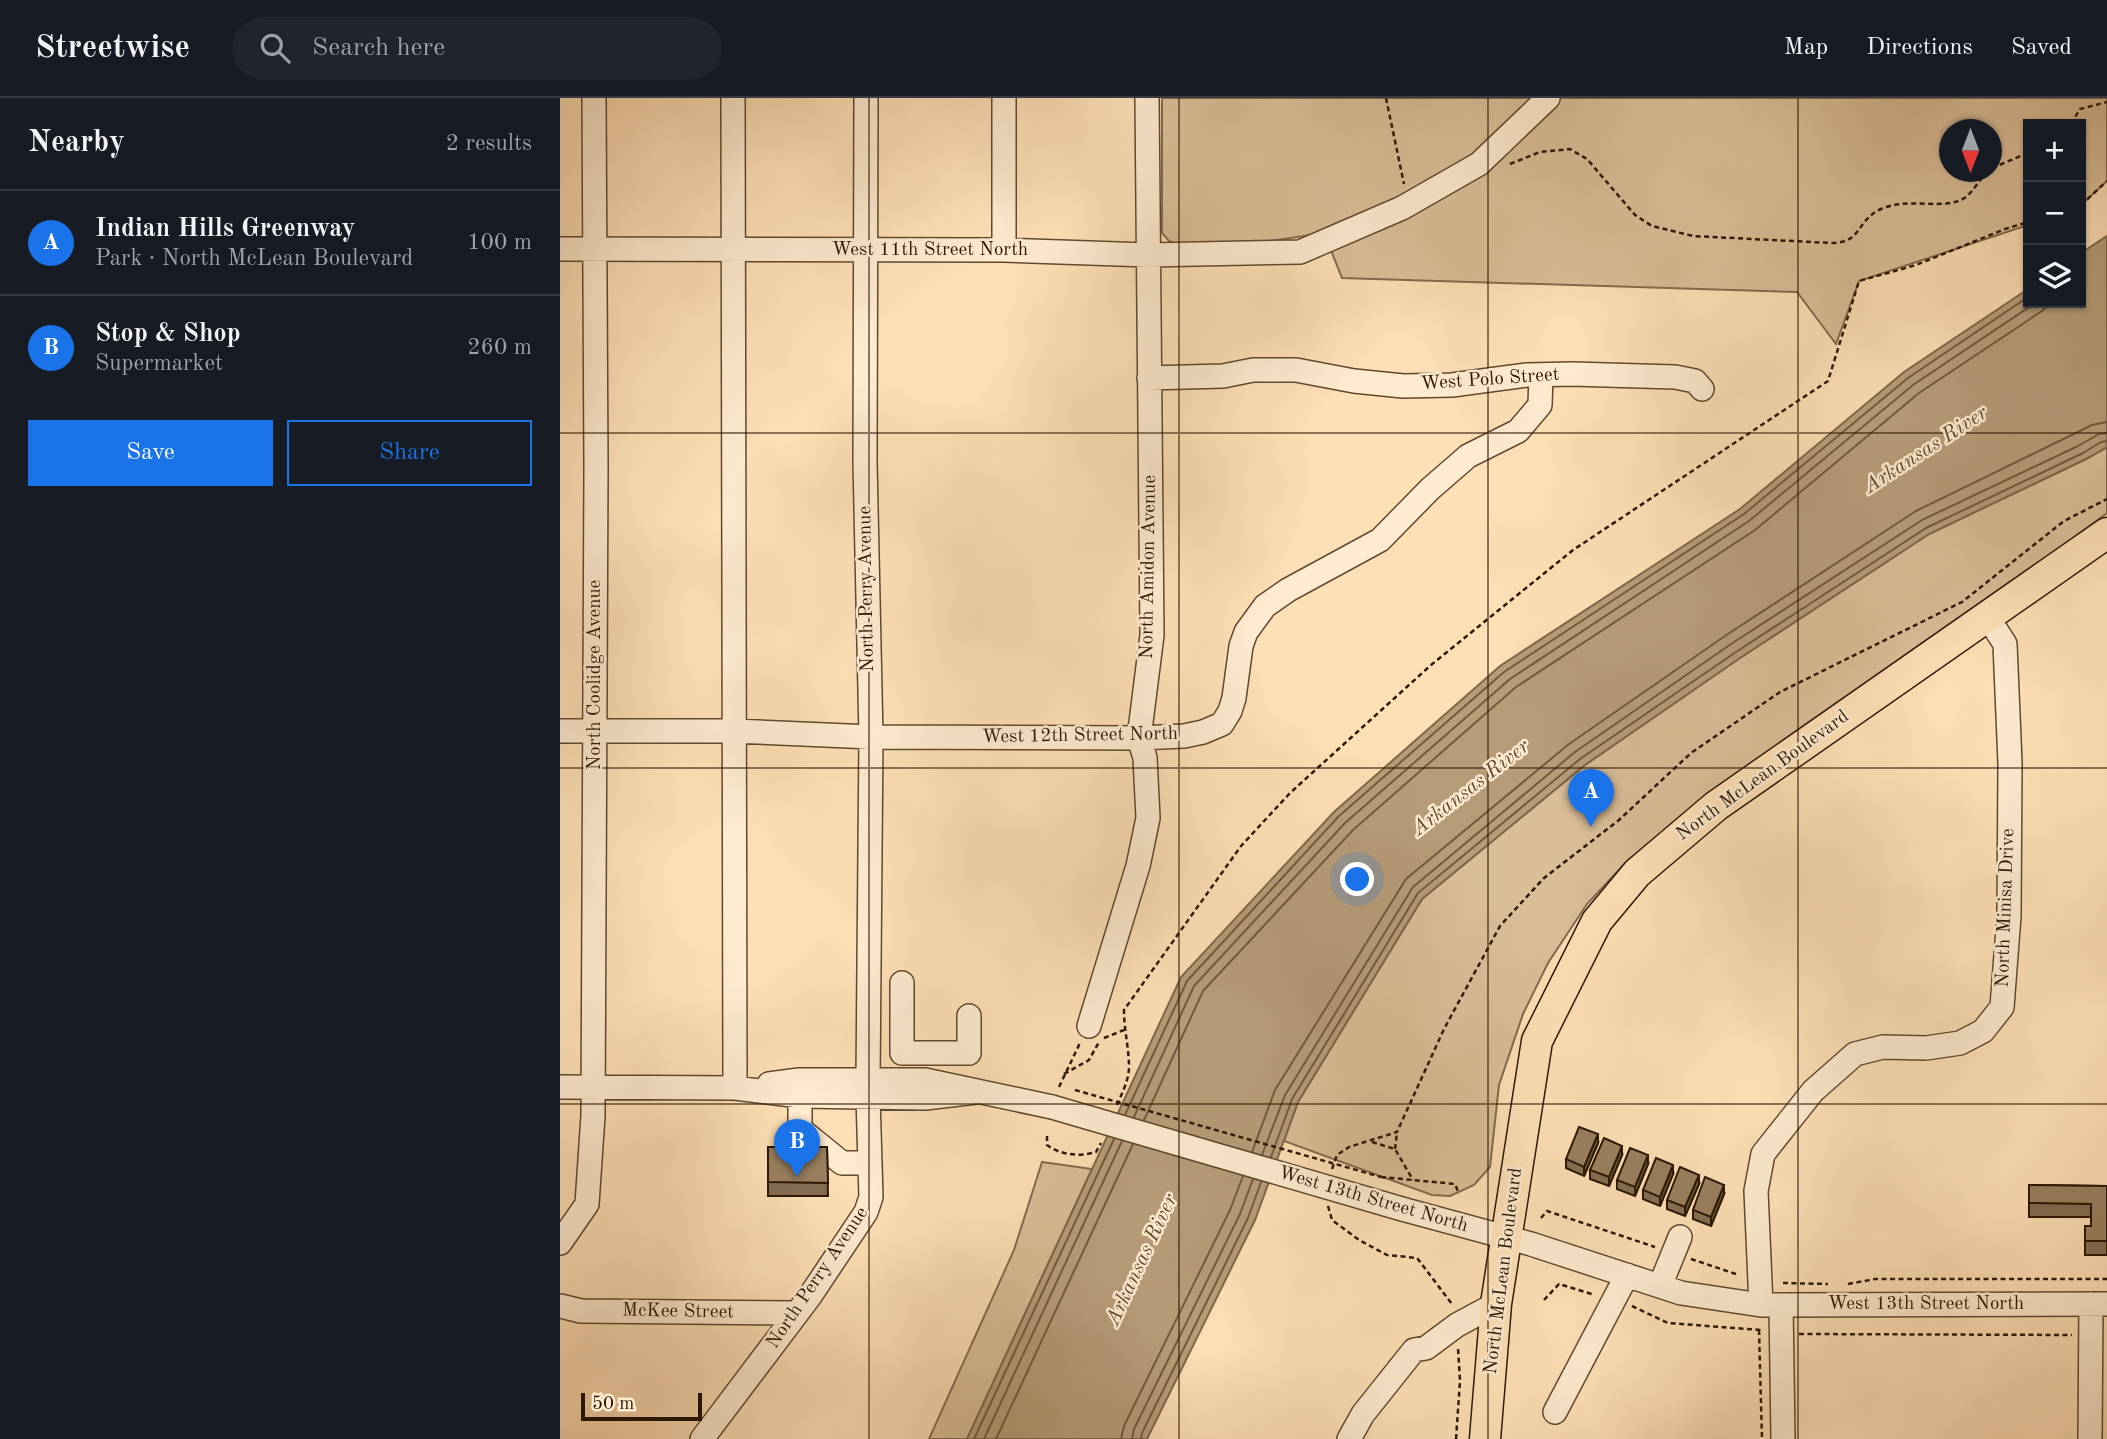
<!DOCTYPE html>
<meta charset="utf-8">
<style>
body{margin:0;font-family:"Old Standard TT",serif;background:#20242c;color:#f1f3f6}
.controls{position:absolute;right:21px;top:21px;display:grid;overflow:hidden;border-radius:0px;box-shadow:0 2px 5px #0004}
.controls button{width:63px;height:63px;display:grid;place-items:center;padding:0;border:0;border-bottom:2px solid #363941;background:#171b24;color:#f1f3f6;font:35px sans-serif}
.compass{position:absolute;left:1379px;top:21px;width:63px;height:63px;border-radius:50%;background:#171b24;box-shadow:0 2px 5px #0004;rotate:180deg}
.scale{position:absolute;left:21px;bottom:18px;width:121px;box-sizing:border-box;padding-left:7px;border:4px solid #2c1703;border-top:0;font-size:19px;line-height:24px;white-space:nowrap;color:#2c1703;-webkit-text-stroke:5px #feebd0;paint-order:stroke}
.you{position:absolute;left:798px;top:782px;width:24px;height:24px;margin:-18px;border:5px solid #fff;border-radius:50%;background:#1a73e8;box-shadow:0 0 0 10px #1a73e833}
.badge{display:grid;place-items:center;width:46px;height:46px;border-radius:50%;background:#1a73e8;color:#fff;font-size:23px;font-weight:700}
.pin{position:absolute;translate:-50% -58px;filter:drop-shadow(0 2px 4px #0008)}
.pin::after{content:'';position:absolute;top:37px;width:24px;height:21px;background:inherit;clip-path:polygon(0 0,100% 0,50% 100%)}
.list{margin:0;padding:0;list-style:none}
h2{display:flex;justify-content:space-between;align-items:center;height:91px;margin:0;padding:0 28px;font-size:30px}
h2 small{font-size:23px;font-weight:400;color:#9ea1a6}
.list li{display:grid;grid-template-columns:46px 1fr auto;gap:21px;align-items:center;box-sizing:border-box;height:105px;padding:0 28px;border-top:2px solid #363941}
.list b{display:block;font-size:26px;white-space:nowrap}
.list p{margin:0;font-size:23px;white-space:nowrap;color:#9ea1a6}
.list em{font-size:23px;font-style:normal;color:#9ea1a6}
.actions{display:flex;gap:14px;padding:21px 28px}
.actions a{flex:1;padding:16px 0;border:2px solid #1a73e8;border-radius:0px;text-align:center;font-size:24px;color:#1a73e8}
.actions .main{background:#1a73e8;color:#fff}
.icon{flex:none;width:38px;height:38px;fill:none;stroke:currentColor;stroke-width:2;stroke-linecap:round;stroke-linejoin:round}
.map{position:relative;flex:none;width:1547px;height:1341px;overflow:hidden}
header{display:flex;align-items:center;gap:42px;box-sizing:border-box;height:98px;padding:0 35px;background:#171b24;border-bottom:2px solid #363941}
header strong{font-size:33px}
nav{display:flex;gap:38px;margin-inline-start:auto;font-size:24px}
.search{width:490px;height:63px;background:#20242c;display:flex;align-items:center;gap:18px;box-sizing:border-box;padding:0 24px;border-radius:38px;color:#9ea1a6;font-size:26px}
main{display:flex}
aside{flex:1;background:#171b24}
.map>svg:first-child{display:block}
.green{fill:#dabe98;stroke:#836a4e;stroke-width:2;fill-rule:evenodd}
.water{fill:#b79c79;stroke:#7f674a;stroke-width:2}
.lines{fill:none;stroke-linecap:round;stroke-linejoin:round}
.shore{stroke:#725a3e;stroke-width:2}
.minor-casing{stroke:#604930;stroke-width:26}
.major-casing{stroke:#2c1703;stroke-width:33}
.path{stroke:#2c1703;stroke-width:2.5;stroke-dasharray:5 3.5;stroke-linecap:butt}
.minor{stroke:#feebd0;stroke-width:23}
.major{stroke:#fee0b6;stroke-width:30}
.minor-bridge-casing{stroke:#604930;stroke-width:26;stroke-linecap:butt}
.path-bridge{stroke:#2c1703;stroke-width:2.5;stroke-dasharray:5 3.5;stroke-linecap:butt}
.minor-bridge{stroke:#feebd0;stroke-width:23}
.wall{fill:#846e53;stroke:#2c1703;stroke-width:2}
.shaded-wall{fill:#6b5a43;stroke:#2c1703;stroke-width:2}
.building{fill:#998060;stroke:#2c1703;stroke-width:2}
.grid{fill:none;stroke:#2c1703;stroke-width:2;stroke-opacity:0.55}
.labels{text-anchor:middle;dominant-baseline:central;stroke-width:5;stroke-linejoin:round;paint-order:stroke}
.street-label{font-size:19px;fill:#2c1703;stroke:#feebd0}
.water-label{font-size:21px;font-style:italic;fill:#644c32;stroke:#feebd0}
</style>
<header>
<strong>Streetwise</strong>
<div class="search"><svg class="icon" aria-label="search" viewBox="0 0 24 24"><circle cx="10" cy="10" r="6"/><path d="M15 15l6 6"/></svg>Search here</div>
<nav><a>Map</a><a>Directions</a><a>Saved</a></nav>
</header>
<main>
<aside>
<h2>Nearby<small>2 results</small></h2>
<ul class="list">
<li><span class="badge">A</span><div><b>Indian Hills Greenway</b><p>Park · North McLean Boulevard</p></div><em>100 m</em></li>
<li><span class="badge">B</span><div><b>Stop &amp; Shop</b><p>Supermarket</p></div><em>260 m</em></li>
</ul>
<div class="actions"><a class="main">Save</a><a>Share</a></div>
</aside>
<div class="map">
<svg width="1547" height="1341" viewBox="0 0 1547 1341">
<rect width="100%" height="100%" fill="#fee0b6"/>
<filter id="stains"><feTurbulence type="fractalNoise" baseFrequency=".00286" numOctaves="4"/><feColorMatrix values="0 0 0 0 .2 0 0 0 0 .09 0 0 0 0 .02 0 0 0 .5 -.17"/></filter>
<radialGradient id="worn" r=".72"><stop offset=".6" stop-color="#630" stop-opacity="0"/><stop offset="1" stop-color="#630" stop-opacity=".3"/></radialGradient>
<!-- green -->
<path class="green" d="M602,0H1547V83L1521,107V26H1468V127L1299,183L1276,246L1237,194L782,180L764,135L710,143L622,148L609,143L602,135ZM1390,32H1432V74H1390Z
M1547,349V415L1440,495L1155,695L1068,762L1027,806L988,865L963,916L939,987L930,1069L914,1087L890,1098L872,1097L724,1043L738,1004L862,801L1025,667L1180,560L1369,436L1526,361Z
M482,1064L532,1071L407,1341H369L454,1152Z"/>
<!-- water -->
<path class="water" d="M1547,138V349L1526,361L1369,436L1180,560L1025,667L862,801L738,1004L695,1122L587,1341H407L621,879L774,714L940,568L1180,411L1344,274L1468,191V205H1521V155Z"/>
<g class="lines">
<!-- shore -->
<path class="shore" d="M565,1017L627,883L779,718L944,574L1184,416L1348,280L1468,199
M574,1019L634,888L785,725L950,581L1189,423L1353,287L1475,205
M584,1022L643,893L793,732L956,589L1195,432L1359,295L1482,213L1490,205
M692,1054L715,992L846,781L1009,646L1165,538L1356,413L1532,327L1547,324
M702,1057L725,997L853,789L1015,654L1171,546L1362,422L1518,348L1539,336L1547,335
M711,1059L732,1001L858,795L1020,661L1176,554L1366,430L1523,355L1541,344L1547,343
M414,1341L554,1041
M424,1341L562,1043
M436,1341L573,1046
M561,1341L564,1328L670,1112L683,1078
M572,1341L574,1331L680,1116L693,1081
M581,1341L582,1335L688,1120L701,1084"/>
<defs>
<path id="minor" d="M173,0L175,990
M306,0L305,364L311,639L308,982
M444,0V152
M0,151L444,152L588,157L740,154L842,110L919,66L988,0
M589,280L663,278L693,272H736L794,283L843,288L892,287L967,277L1012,276L1115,279L1135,283L1142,291
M0,633H174L311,639L579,640L624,638L643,634L662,626L670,613L674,600L681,548L686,534L705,508L728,492L820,442L870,391L908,358L958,333L980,307L981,277
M342,885V955H409V918
M529,928L578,768L588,720L585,660L579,640L592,537L587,0
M209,986L239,982H365L492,1009
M0,989L175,990L240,998L365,1000L416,994
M240,998V1031L282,1065H310
M842,1111L971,1146L1121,1195L1201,1207L1547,1206
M0,1145L27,1106L33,1018L36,370L34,0
M1100,1188L1120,1139
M1201,1207L1196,1093L1203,1056L1253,993L1295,956L1323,949L1366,950L1400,945L1423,933L1442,909L1449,818L1450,665L1445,546L1427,518
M1221,1207L1223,1341
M0,1208L21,1213L237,1215
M995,1314L1067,1177
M142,1341L250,1198L306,1114L311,1099L308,999
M789,1341L803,1316L854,1252L866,1250L897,1227L936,1206
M1530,1341L1531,1206"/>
<path id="major" d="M925,1341L936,1206L977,943L1037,823L1077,775L1156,708L1547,435"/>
</defs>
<!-- minor casing -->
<use href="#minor" class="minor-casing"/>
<!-- major casing -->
<use href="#major" class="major-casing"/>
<!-- path -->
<path class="path" d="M826,0L844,86
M1511,26L1520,11L1547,4
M950,66L980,54L1010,51L1027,61L1075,117L1092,128L1133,138L1271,145C1303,145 1295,123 1321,111C1350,98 1385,114 1406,99C1414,92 1420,82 1426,74
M1432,70L1468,55
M1521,107L1547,83
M544,940L564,932
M504,976L529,962L539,944
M499,989L520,945
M557,1007C562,995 569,982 569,969C569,950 564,932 564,912L681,748L730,695L871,567L1013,452L1268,283L1299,183L1356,167L1445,131L1468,124
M487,1038V1047C500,1057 520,1059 536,1054L541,1045
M812,1044L835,1051L853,1082
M835,1051L837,1034
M772,1071L777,1057L789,1049L837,1034L884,931L940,828L984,780L1059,722L1131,655L1220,594L1402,504L1504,423L1547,401
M821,1079L895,1086L899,1096
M768,1108L772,1122L799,1142L827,1157L857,1160L892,1206
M981,1120L987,1113L1095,1149
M1131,1161L1176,1176
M1223,1185L1268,1186
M1288,1186L1315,1181H1547
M984,1202L999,1186L1035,1197
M1072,1208L1108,1225L1201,1232
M1199,1232L1202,1341
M1239,1236L1512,1237
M896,1341L900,1283L898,1250"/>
<!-- minor -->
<use href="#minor" class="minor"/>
<!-- major -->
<use href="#major" class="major"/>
<defs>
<path id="minor-bridge" d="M492,1009L842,1111"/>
</defs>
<!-- minor-bridge casing -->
<use href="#minor-bridge" class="minor-bridge-casing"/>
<!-- path-bridge -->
<path class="path-bridge" d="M515,992L821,1079"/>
<!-- minor-bridge -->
<use href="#minor-bridge" class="minor-bridge"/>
</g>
<!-- wall -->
<path class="wall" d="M1038,1045L1024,1078L1006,1070V1061Z
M208,1049H267L268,1098H208Z
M1062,1057L1049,1088L1030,1081V1072Z
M1088,1066L1075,1098L1057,1091V1082Z
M1113,1076L1100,1108L1083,1101V1092Z
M1139,1086L1125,1118L1107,1111V1102Z
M1469,1087L1547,1088V1157H1525V1128H1531V1119H1469Z
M1164,1096L1151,1128L1133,1121V1112Z"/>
<!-- shaded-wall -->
<path class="shaded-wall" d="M1038,1036V1045L1024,1078V1069Z
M1062,1048V1057L1049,1088V1079Z
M1088,1057V1066L1075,1098V1089Z
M1113,1067V1076L1100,1108V1099Z
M1139,1077V1086L1125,1118V1109Z
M1164,1087V1096L1151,1128V1119Z"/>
<!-- building -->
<path class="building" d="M1019,1029L1038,1036L1024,1069L1006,1061Z
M1044,1040L1062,1048L1049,1079L1030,1072Z
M208,1049H267L268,1085L208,1084Z
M1070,1050L1088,1057L1075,1089L1057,1082Z
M1096,1060L1113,1067L1100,1099L1083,1092Z
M1120,1069L1139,1077L1125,1109L1107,1102Z
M1145,1079L1164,1087L1151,1119L1133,1112Z
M1469,1087L1547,1088V1143H1525V1128H1531V1106L1469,1105Z"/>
<!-- grid -->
<path class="grid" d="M309,0V1341M619,0V1341M928,0V1341M1238,0V1341M0,335H1547M0,670H1547M0,1006H1547"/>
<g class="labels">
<!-- street labels -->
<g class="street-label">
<text x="370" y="152">West 11th Street North</text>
<text transform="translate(930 282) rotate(-4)">West Polo Street</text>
<text transform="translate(589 469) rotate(-89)">North Amidon Avenue</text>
<text transform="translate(307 491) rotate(-91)">North Perry Avenue</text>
<text transform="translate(35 577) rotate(-90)">North Coolidge Avenue</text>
<text transform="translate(520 638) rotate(-1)">West 12th Street North</text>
<text transform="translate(1203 678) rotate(-36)">North McLean Boulevard</text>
<text transform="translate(1446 810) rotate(-88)">North Minisa Drive</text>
<text transform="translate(813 1102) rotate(16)">West 13th Street North</text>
<text transform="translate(944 1173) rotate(-83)">North McLean Boulevard</text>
<text transform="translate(258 1180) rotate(-56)">North Perry Avenue</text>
<text x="1366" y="1206">West 13th Street North</text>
<text transform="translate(118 1214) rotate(1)">McKee Street</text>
</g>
<!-- water labels -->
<g class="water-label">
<text transform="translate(1366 352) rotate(-33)">Arkansas River</text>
<text transform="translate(911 690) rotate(-38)">Arkansas River</text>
<text transform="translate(582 1162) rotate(-65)">Arkansas River</text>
</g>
</g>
<rect width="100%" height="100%" filter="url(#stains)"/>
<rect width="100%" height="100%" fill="url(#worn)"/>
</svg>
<div class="controls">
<button>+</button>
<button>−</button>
<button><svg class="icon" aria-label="layers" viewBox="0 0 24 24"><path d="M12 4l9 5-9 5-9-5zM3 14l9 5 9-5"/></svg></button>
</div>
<svg class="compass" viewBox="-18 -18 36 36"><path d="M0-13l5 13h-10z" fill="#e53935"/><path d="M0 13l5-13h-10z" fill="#9ea1a6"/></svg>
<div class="scale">50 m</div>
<div class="you"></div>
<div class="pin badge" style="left:1031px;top:729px">A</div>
<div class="pin badge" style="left:237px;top:1079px">B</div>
</div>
</main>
